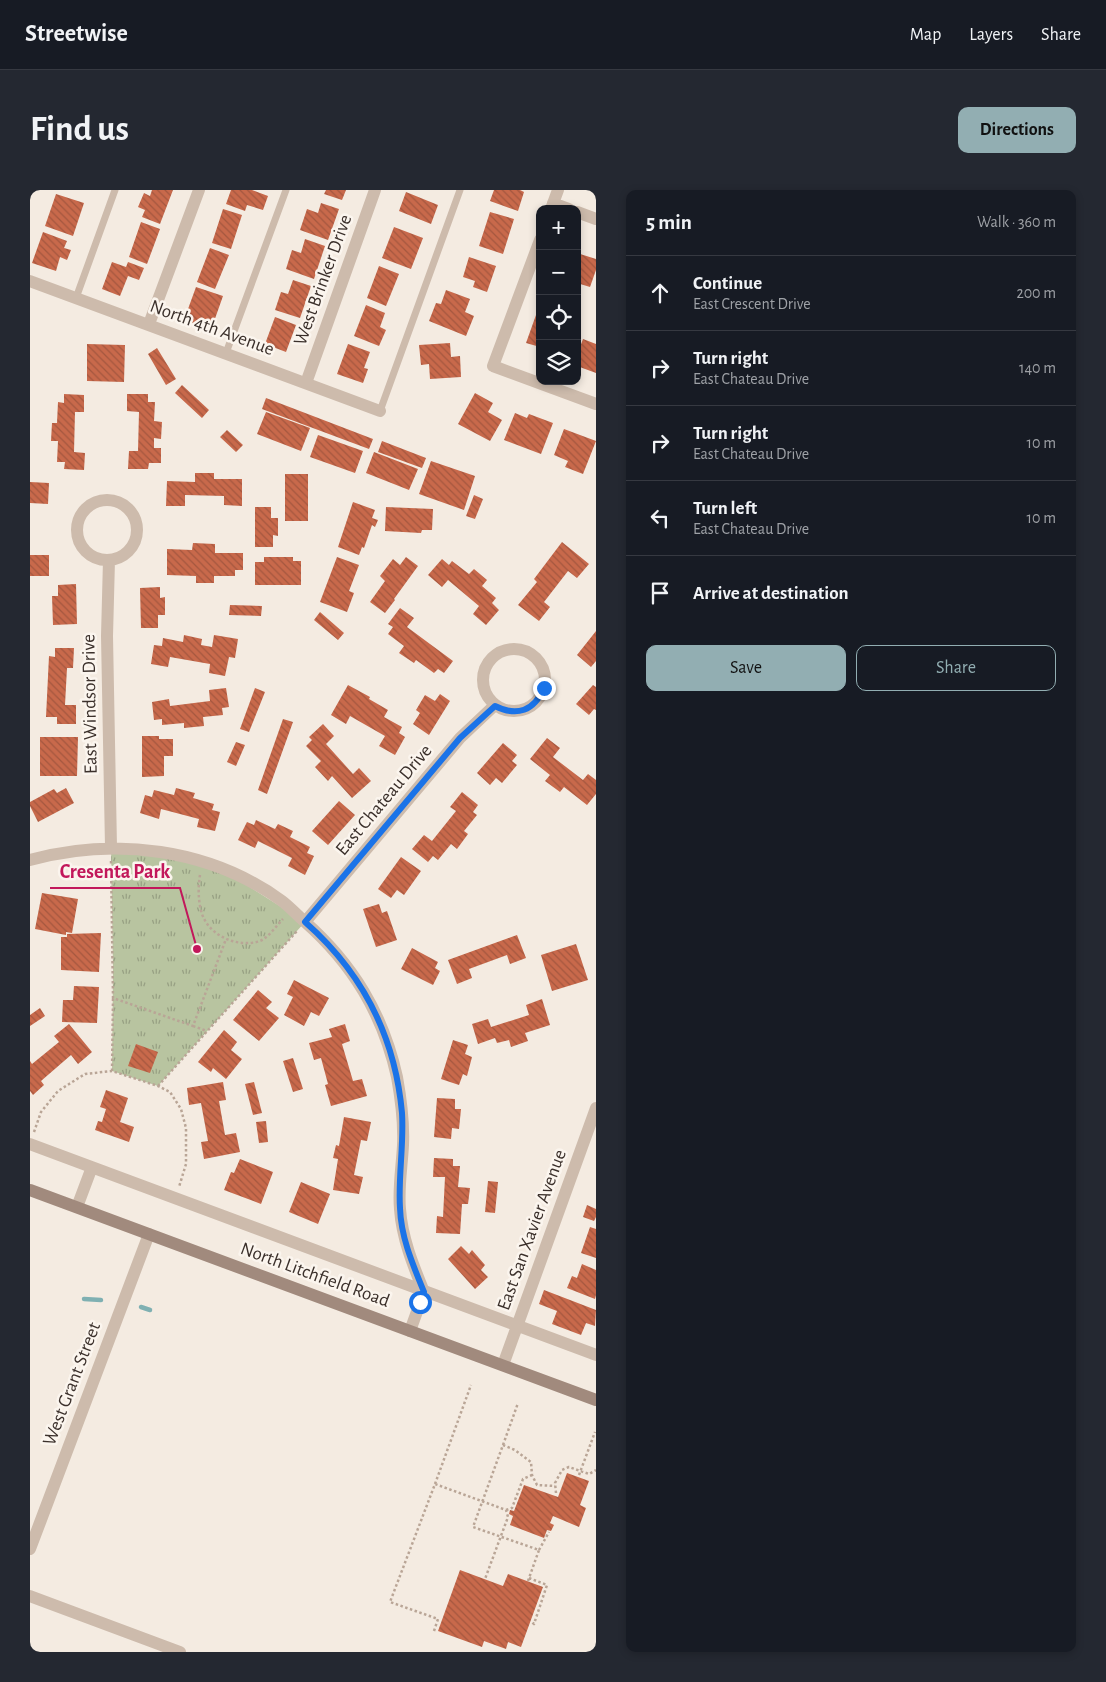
<!DOCTYPE html>
<meta charset="utf-8">
<style>
body{margin:0;font-family:"Alegreya Sans",sans-serif;background:#242831;color:#f1f3f6}
.controls{position:absolute;right:15px;top:15px;display:grid;overflow:hidden;border-radius:10px;box-shadow:0 2px 8px #0003}
.controls button{width:45px;height:45px;display:grid;place-items:center;padding:0;border:0;border-bottom:1px solid #363941;background:#171b24;color:#f1f3f6;font:25px sans-serif}
.stop{position:absolute;width:15px;height:15px;margin:-11px;border:4px solid #1a73e8;border-radius:50%;background:#fff}
.stop.end{background:#1a73e8;border-color:#fff;box-shadow:0 1px 5px #0008}
.list{margin:0;padding:0;list-style:none}
h2{display:flex;justify-content:space-between;align-items:center;height:65px;margin:0;padding:0 20px;font-size:21px}
h2 small{font-size:16px;font-weight:400;color:#9ea1a6}
.list li{display:grid;grid-template-columns:32px 1fr auto;gap:15px;align-items:center;box-sizing:border-box;height:75px;padding:0 20px;border-top:1px solid #363941}
.list b{display:block;font-size:19px;white-space:nowrap}
.list p{margin:0;font-size:16px;white-space:nowrap;color:#9ea1a6}
.list em{font-size:16px;font-style:normal;color:#9ea1a6}
.actions{display:flex;gap:10px;padding:15px 20px}
.actions a{flex:1;padding:11px 0;border:1px solid #92aeb2;border-radius:10px;text-align:center;font-size:18px;color:#92aeb2}
.actions .main{background:#92aeb2;color:#111}
.icon{flex:none;width:28px;height:28px;fill:none;stroke:currentColor;stroke-width:2;stroke-linecap:round;stroke-linejoin:round}
.map{position:relative;flex:none;width:566px;height:1462px;overflow:hidden;border-radius:10px}
header{display:flex;align-items:center;gap:30px;box-sizing:border-box;height:70px;padding:0 25px;background:#171b24;border-bottom:1px solid #363941}
header strong{font-size:24px}
nav{display:flex;gap:28px;margin-inline-start:auto;font-size:18px}
.intro{display:flex;align-items:center;justify-content:space-between;box-sizing:border-box;height:120px;padding:0 30px}
h1{margin:0;font-size:35px}
.button{padding:12px 22px;border-radius:10px;background:#92aeb2;color:#111;font-size:18px;font-weight:700}
main{display:flex;gap:30px;padding:0 30px}
aside{flex:1;background:#171b24;border-radius:10px;box-shadow:0 2px 8px #0003}
.map>svg:first-child{display:block}
.park{fill:url(#park-tufts)}
.lines{fill:none;stroke-linecap:round;stroke-linejoin:round}
.stream{stroke:#7fb0b2;stroke-width:4.5}
.building{fill:url(#building-back-hatch)}
.path{stroke:#b9a596;stroke-width:2.5;stroke-dasharray:2.5 2.5;stroke-linecap:butt}
.lane{stroke:#cdbbac;stroke-width:7}
.street{stroke:#cdbbac;stroke-width:12}
.secondary{stroke:#a18a7d;stroke-width:12}
.route{stroke:#1a73e8;stroke-width:6}
.labels{text-anchor:middle;dominant-baseline:central;stroke-width:5;stroke-linejoin:round;paint-order:stroke}
.street-label{font-size:19px;fill:#3b302b;stroke:#fbf5ee}
.leader{fill:none;stroke:#c2185b;stroke-width:2}
.callout-dot{fill:#c2185b;stroke:#fbf5ee;stroke-width:2}
.callout-label{font-size:20px;text-anchor:middle;font-weight:bold;fill:#c2185b;stroke:#fbf5ee;stroke-width:5;stroke-linejoin:round;paint-order:stroke}
</style>
<header>
<strong>Streetwise</strong>
<nav><a>Map</a><a>Layers</a><a>Share</a></nav>
</header>
<div class="intro"><h1>Find us</h1><a class="button">Directions</a></div>
<main>
<div class="map">
<svg width="566" height="1462" viewBox="0 0 566 1462">
<defs>
<pattern id="park-tufts" width="24" height="20" patternUnits="userSpaceOnUse" patternTransform="scale(1.25)"><rect width="24" height="20" fill="#b8c4a0"/><path d="M3 7l-1-3M5 7V3M7 7l1-3M15 17l-1-3M17 17v-4M19 17l1-3" fill="none" stroke="#97a083"/></pattern>
<pattern id="building-back-hatch" width="6" height="6" patternUnits="userSpaceOnUse" patternTransform="scale(1.25)"><rect width="6" height="6" fill="#c8694b"/><path d="M-1 5l2 2M0 0l6 6M5-1l2 2" fill="none" stroke="#a4573f"/></pattern>
</defs>
<rect width="100%" height="100%" fill="#f4ebe1"/>
<!-- park -->
<path class="park" d="M81,657L185,675L275,732L128,896L82,881L83,779Z"/>
<g class="lines">
<!-- stream -->
<path class="stream" d="M54,1109L71,1110
M111,1117L120,1120"/>
</g>
<!-- building -->
<path class="building" d="M122,0H143L130,34L112,27L115,20L108,17L114,3L120,6Z
M201,0H222L238,6L233,20L217,15L215,21L196,14Z
M296,0H316L312,10L294,4Z
M464,0H490L494,2L488,21L460,11Z
M376,2L408,15L401,34L369,21Z
M26,4L54,13L43,46L15,36Z
M291,13L309,19L298,50L270,40L277,19L288,23Z
M193,19L212,25L201,59L182,53Z
M460,22L484,29L473,64L449,56Z
M111,32L130,39L117,74L99,67Z
M364,37L393,48L381,79L352,68Z
M13,42L37,51L34,58L41,60L37,70L30,67L26,81L2,73Z
M275,49L295,56L284,89L256,79L262,60L271,63Z
M180,58L199,65L185,99L167,92Z
M547,63L566,69V80L560,97L547,93Z
M439,67L466,76L457,102L443,97L445,91L433,87Z
M82,72L96,77L98,72L114,78L109,90L98,86L90,106L72,99Z
M349,76L369,84L356,116L337,108Z
M263,90L281,96L270,128L245,120L251,102L258,104Z
M166,97L193,106L181,140L154,130Z
M416,100L440,109L435,122L444,126L436,146L399,131L406,113L411,114Z
M336,115L355,123L350,137L356,140L349,156L324,146Z
M506,125L510,126V157L496,153Z
M245,127L266,135L256,162L235,154Z
M553,149L566,154V183L547,176V165Z
M420,153L421,167L430,166L431,187L400,189L399,174L391,175L389,155Z
M57,154L95,155L94,192L57,191Z
M318,154L340,162L334,178L338,179L333,193L307,184Z
M127,158L146,189L136,195L118,164Z
M152,195L179,220L172,228L145,203Z
M445,203L463,213L458,222L472,230L460,251L428,234Z
M34,204L54,205V222H45L44,262L55,263L54,280L34,279L35,272H27L28,251H21L22,233H27L28,212L34,213Z
M97,204H118V212H125L124,231L132,232L131,249L124,248V258H131V273H119L118,279H98L99,261H108L109,222L97,221Z
M236,208L343,249L339,259L232,219Z
M236,222L280,238L271,261L227,244Z
M485,223L497,228L499,224L523,233L511,264L474,250Z
M534,239L566,251L553,284L535,277L538,271L524,265Z
M197,240L213,255L206,262L190,247Z
M288,245L333,261L325,283L280,267Z
M352,251L396,268L392,278L348,262Z
M344,262L388,279L379,300L336,283Z
M401,271L445,286L434,320L389,304Z
M165,283H184V289H212V316L194,315V306L155,305V316H136L137,291L165,292Z
M255,284H278V331H255Z
M0,292L19,293L18,314L0,313Z
M444,305L453,309L445,329L436,326Z
M323,312L345,320L342,328L348,330L345,337L342,335L334,358L332,357L329,365L308,357Z
M225,317H241V328H248V346L243,345V357H225Z
M356,317L403,319L402,340H392L391,343L355,341Z
M532,352L559,374L547,388L538,381L514,412L520,417L509,431L488,415L507,392L504,389Z
M163,353L185,354V363H213V380H205V386H184V393H166V386L137,385V359L162,360Z
M0,365H19V386H0Z
M234,367H263V371H271V395H225V372H234Z
M307,367L329,375L319,401L324,403L317,422L290,412Z
M376,367L388,376L364,409L365,410L355,423L340,412L355,391L350,386L363,369L370,375Z
M412,369L419,375L422,371L439,384L444,379L457,390L452,396L466,408L462,413L469,420L456,435L443,424L449,416L418,390L412,397L398,385Z
M46,394L47,434L23,435L22,406H28V395Z
M130,397V408L135,407V425H128V438H111L110,398Z
M200,415L232,416L231,426L199,425Z
M370,418L384,428L377,437L423,471L414,483L408,479L404,483L386,470L384,473L369,463L374,456L358,444L363,437L358,434Z
M290,422L314,443L308,450L284,430Z
M566,441V471L561,477L547,465Z
M154,445L172,449L171,455L182,457L184,445L208,449L205,468L199,467L195,486L179,483L180,474L140,467L138,477L121,474L124,455L132,456L133,448L153,452Z
M25,458H44L43,478H37L35,515H46V534H27V527H16L19,466L25,467Z
M318,495L340,507L339,509L358,520L354,527L372,537L369,543L375,547L365,565L349,556L355,546L320,526L316,534L301,525Z
M563,495L566,497V520L564,519L559,525L546,514Z
M196,498L199,517L192,518L193,525L173,527L174,536L154,538V533L132,535V529L124,530L122,512L139,509L140,516L180,511L179,500Z
M225,498L235,502L219,542L210,539Z
M410,504L420,511L399,545L383,534L390,523L386,520L395,505L405,511Z
M253,529L263,532L237,604L228,600Z
M293,534L304,546L296,554L323,584L329,578L341,591L322,608L302,586L298,591L285,577L291,571L276,556L282,550L279,547Z
M112,546H129V549H143V566H134V586L112,587Z
M10,547H48L47,586H10Z
M517,548L530,558L523,567L553,590L558,584L566,590V604L557,615L534,597L530,602L515,591L520,585L500,569Z
M206,552L215,555L206,576L197,572Z
M473,553L487,565L482,571L487,575L472,593L466,588L460,595L447,583Z
M36,598L44,613L8,632L0,616V612L24,599L27,603Z
M146,598L165,603L163,608L184,614L182,620L190,622L185,641L167,637L169,629L131,619L129,629L110,623L115,605L122,607L124,600L144,605Z
M432,602L448,615L443,622L447,625L434,641L438,644L427,659L421,654L408,670L403,666L398,672L382,659L394,645L402,651L426,621L420,617Z
M309,611L325,625L298,655L282,641Z
M226,630L245,639L248,634L263,641L260,647L280,657L277,663L284,666L275,685L258,676L262,668L228,651L225,658L208,650L217,632L224,635Z
M371,667L391,681L374,705L367,700L361,708L348,699Z
M12,703L48,709L42,743L36,742V745L5,739Z
M349,714L352,723L357,721L367,750L346,757L333,719Z
M71,743L69,782L31,780V747H37V744Z
M487,745L496,768L480,774L477,765L439,779L442,788L427,794L418,770Z
M546,754L558,790L522,801L511,765Z
M382,758L408,772L405,778L410,781L403,795L371,779Z
M264,790L299,808L289,826L281,822L274,836L254,825L263,807L257,804Z
M44,796L69,797L67,833L32,832L33,810H43Z
M228,800L242,812L236,818L249,828L229,851L203,830Z
M512,809L520,835L495,843L498,851L481,857L479,850L467,853L465,848L448,854L442,834L458,829L461,837L499,825L496,815Z
M10,818L15,826L0,836V825Z
M39,834L62,862L48,874L41,865L11,891L14,895L3,905L0,901V871L2,874L29,852L24,846Z
M315,834L320,851L312,854L323,891L332,889L337,906L301,916L295,895L298,894L291,868L284,870L279,853L302,847L299,839Z
M194,840L207,852L201,860L212,869L196,889L183,878L181,882L168,872Z
M423,850L438,855L435,864L442,867L437,886L433,884L429,895L411,889Z
M106,854L128,862L120,883L98,876Z
M263,868L273,899L263,902L253,871Z
M193,892L196,910L189,911L195,945L206,943L210,962L174,969L171,952L178,951L171,913L159,915L157,898Z
M224,892L232,923L223,925L215,894Z
M76,900L98,908L90,932L104,937L99,952L65,940L68,931L72,932L76,919L70,917Z
M407,908L425,909V919H431L429,939L422,938L421,949L404,947Z
M314,927L341,932L337,951L331,950L324,985L333,987L329,1004L303,1000L308,969L303,968L306,955L309,956Z
M236,931L238,952L229,953L226,932Z
M404,968L423,969V976H430L428,997L440,998L438,1014H432L430,1044L406,1043L407,1026L413,1027L415,987H403Z
M210,969L243,982L231,1014L194,1000L201,982L204,983Z
M458,991L468,992L465,1023L455,1022Z
M271,992L300,1004L288,1034L259,1022Z
M557,1015L566,1019V1027L564,1031L553,1027Z
M560,1037L566,1039V1068L551,1063Z
M431,1056L439,1064L442,1060L455,1075L451,1080L458,1087L445,1099L418,1069Z
M552,1074L566,1080V1105L565,1109L537,1098L542,1086L547,1088Z
M514,1100L566,1120L565,1136L556,1133L551,1145L522,1134L527,1121L509,1114Z
M537,1283L559,1291L550,1315L556,1318L549,1337L523,1326L520,1333L524,1335L521,1341L517,1340L514,1348L480,1335L483,1326L479,1324L480,1320L484,1321L494,1295L528,1307Z
M430,1380L473,1396L478,1384L513,1397L491,1457L478,1452L476,1459L454,1451L452,1457L408,1441Z"/>
<g class="lines">
<!-- path -->
<path class="path" d="M81,671L83,808L163,836L196,749
M170,685C168,696 168,712 172,724C180,747 209,758 230,751C238,748 247,735 253,729
M163,836L177,841
M82,881L83,808
M128,896L267,741
M4,942L11,922L28,901L55,884L82,881L128,896L140,902L151,919L156,938V974L149,997
M473,1255L488,1213
M549,1285L565,1242
M405,1294L441,1195
M526,1303L525,1293L532,1280L539,1277L559,1284L566,1280
M476,1320L482,1318L493,1289L502,1285
M509,1360L519,1342
M499,1388L517,1395L504,1434L502,1432
M498,1391L509,1360L443,1337L473,1255L485,1260L501,1272L502,1285L507,1295L525,1296
M404,1441L408,1429L360,1412L405,1294L476,1320L478,1327L455,1389"/>
<!-- lane -->
<path class="lane" d="M46,108L85,0
M196,163L256,0
M350,221L430,0"/>
<!-- street -->
<path class="street" d="M523,13L539,19
M521,19L528,0
M547,22L566,29
M510,50L463,176L566,214
M0,91L350,221
M119,134L169,0
M276,193L345,0
M47 340a30 30 0 1 1 60 0a30 30 0 1 1-60 0Z
M79,370L77,446L81,657
M453 490a31 31 0 1 1 62 0a31 31 0 1 1-62 0Z
M0,670C85,647 179,658 252,711C260,717 267,725 274,731C323,774 353,824 367,887C371,909 374,933 373,955C372,976 368,998 370,1019C372,1048 383,1075 394,1102L380,1141
M275,732L430,548L465,515
M0,954L566,1165
M47,1017L62,977
M473,1175L566,918
M0,1359L119,1044
M0,1406L150,1462"/>
<!-- secondary -->
<path class="secondary" d="M0,1000L566,1210"/>
</g>
<g class="lines">
<!-- route -->
<path class="route" d="M390,1112L394,1102C383,1075 371,1048 370,1018C368,987 374,955 372,923C365,846 333,783 275,732L430,548L465,516C487,527 504,521 514,498"/>
</g>
<g class="labels">
<!-- street labels -->
<g class="street-label">
<text transform="translate(293 90) rotate(-70)">West Brinker Drive</text>
<text transform="translate(182 138) rotate(20)">North 4th Avenue</text>
<text transform="translate(60 514) rotate(-91)">East Windsor Drive</text>
<text transform="translate(354 610) rotate(-50)">East Chateau Drive</text>
<text transform="translate(502 1040) rotate(-70)">East San Xavier Avenue</text>
<text transform="translate(285 1085) rotate(20)">North Litchfield Road</text>
<text transform="translate(42 1194) rotate(-69)">West Grant Street</text>
</g>
</g>
<!-- callouts -->
<path class="leader" d="M167 759L150 698H20"/>
<circle class="callout-dot" cx="167" cy="759" r="5"/>
<g class="callout-label">
<text x="85" y="688">Cresenta Park</text>
</g>
</svg>
<div class="controls">
<button>+</button>
<button>−</button>
<button><svg class="icon" aria-label="locate" viewBox="0 0 24 24"><circle cx="12" cy="12" r="6"/><path d="M12 2v4M12 18v4M2 12h4M18 12h4"/></svg></button>
<button><svg class="icon" aria-label="layers" viewBox="0 0 24 24"><path d="M12 4l9 5-9 5-9-5zM3 14l9 5 9-5"/></svg></button>
</div>
<div class="stop" style="left:390px;top:1112px"></div>
<div class="stop end" style="left:514px;top:498px"></div>
</div>
<aside>
<h2>5 min<small>Walk · 360 m</small></h2>
<ul class="list">
<li><svg class="icon" aria-label="ahead" viewBox="0 0 24 24"><path d="M12 20V5M6 11l6-6 6 6"/></svg><div><b>Continue</b><p>East Crescent Drive</p></div><em>200 m</em></li>
<li><svg class="icon" aria-label="right" viewBox="0 0 24 24"><path d="M7 20v-9h11M14 6l5 5-5 5"/></svg><div><b>Turn right</b><p>East Chateau Drive</p></div><em>140 m</em></li>
<li><svg class="icon" aria-label="right" viewBox="0 0 24 24"><path d="M7 20v-9h11M14 6l5 5-5 5"/></svg><div><b>Turn right</b><p>East Chateau Drive</p></div><em>10 m</em></li>
<li><svg class="icon" aria-label="left" viewBox="0 0 24 24"><path d="M17 20v-9H6M10 6l-5 5 5 5"/></svg><div><b>Turn left</b><p>East Chateau Drive</p></div><em>10 m</em></li>
<li><svg class="icon" aria-label="arrive" viewBox="0 0 24 24"><path d="M6 21V4h12l-3 4 3 4H6"/></svg><div><b>Arrive at destination</b></div></li>
</ul>
<div class="actions"><a class="main">Save</a><a>Share</a></div>
</aside>
</main>
